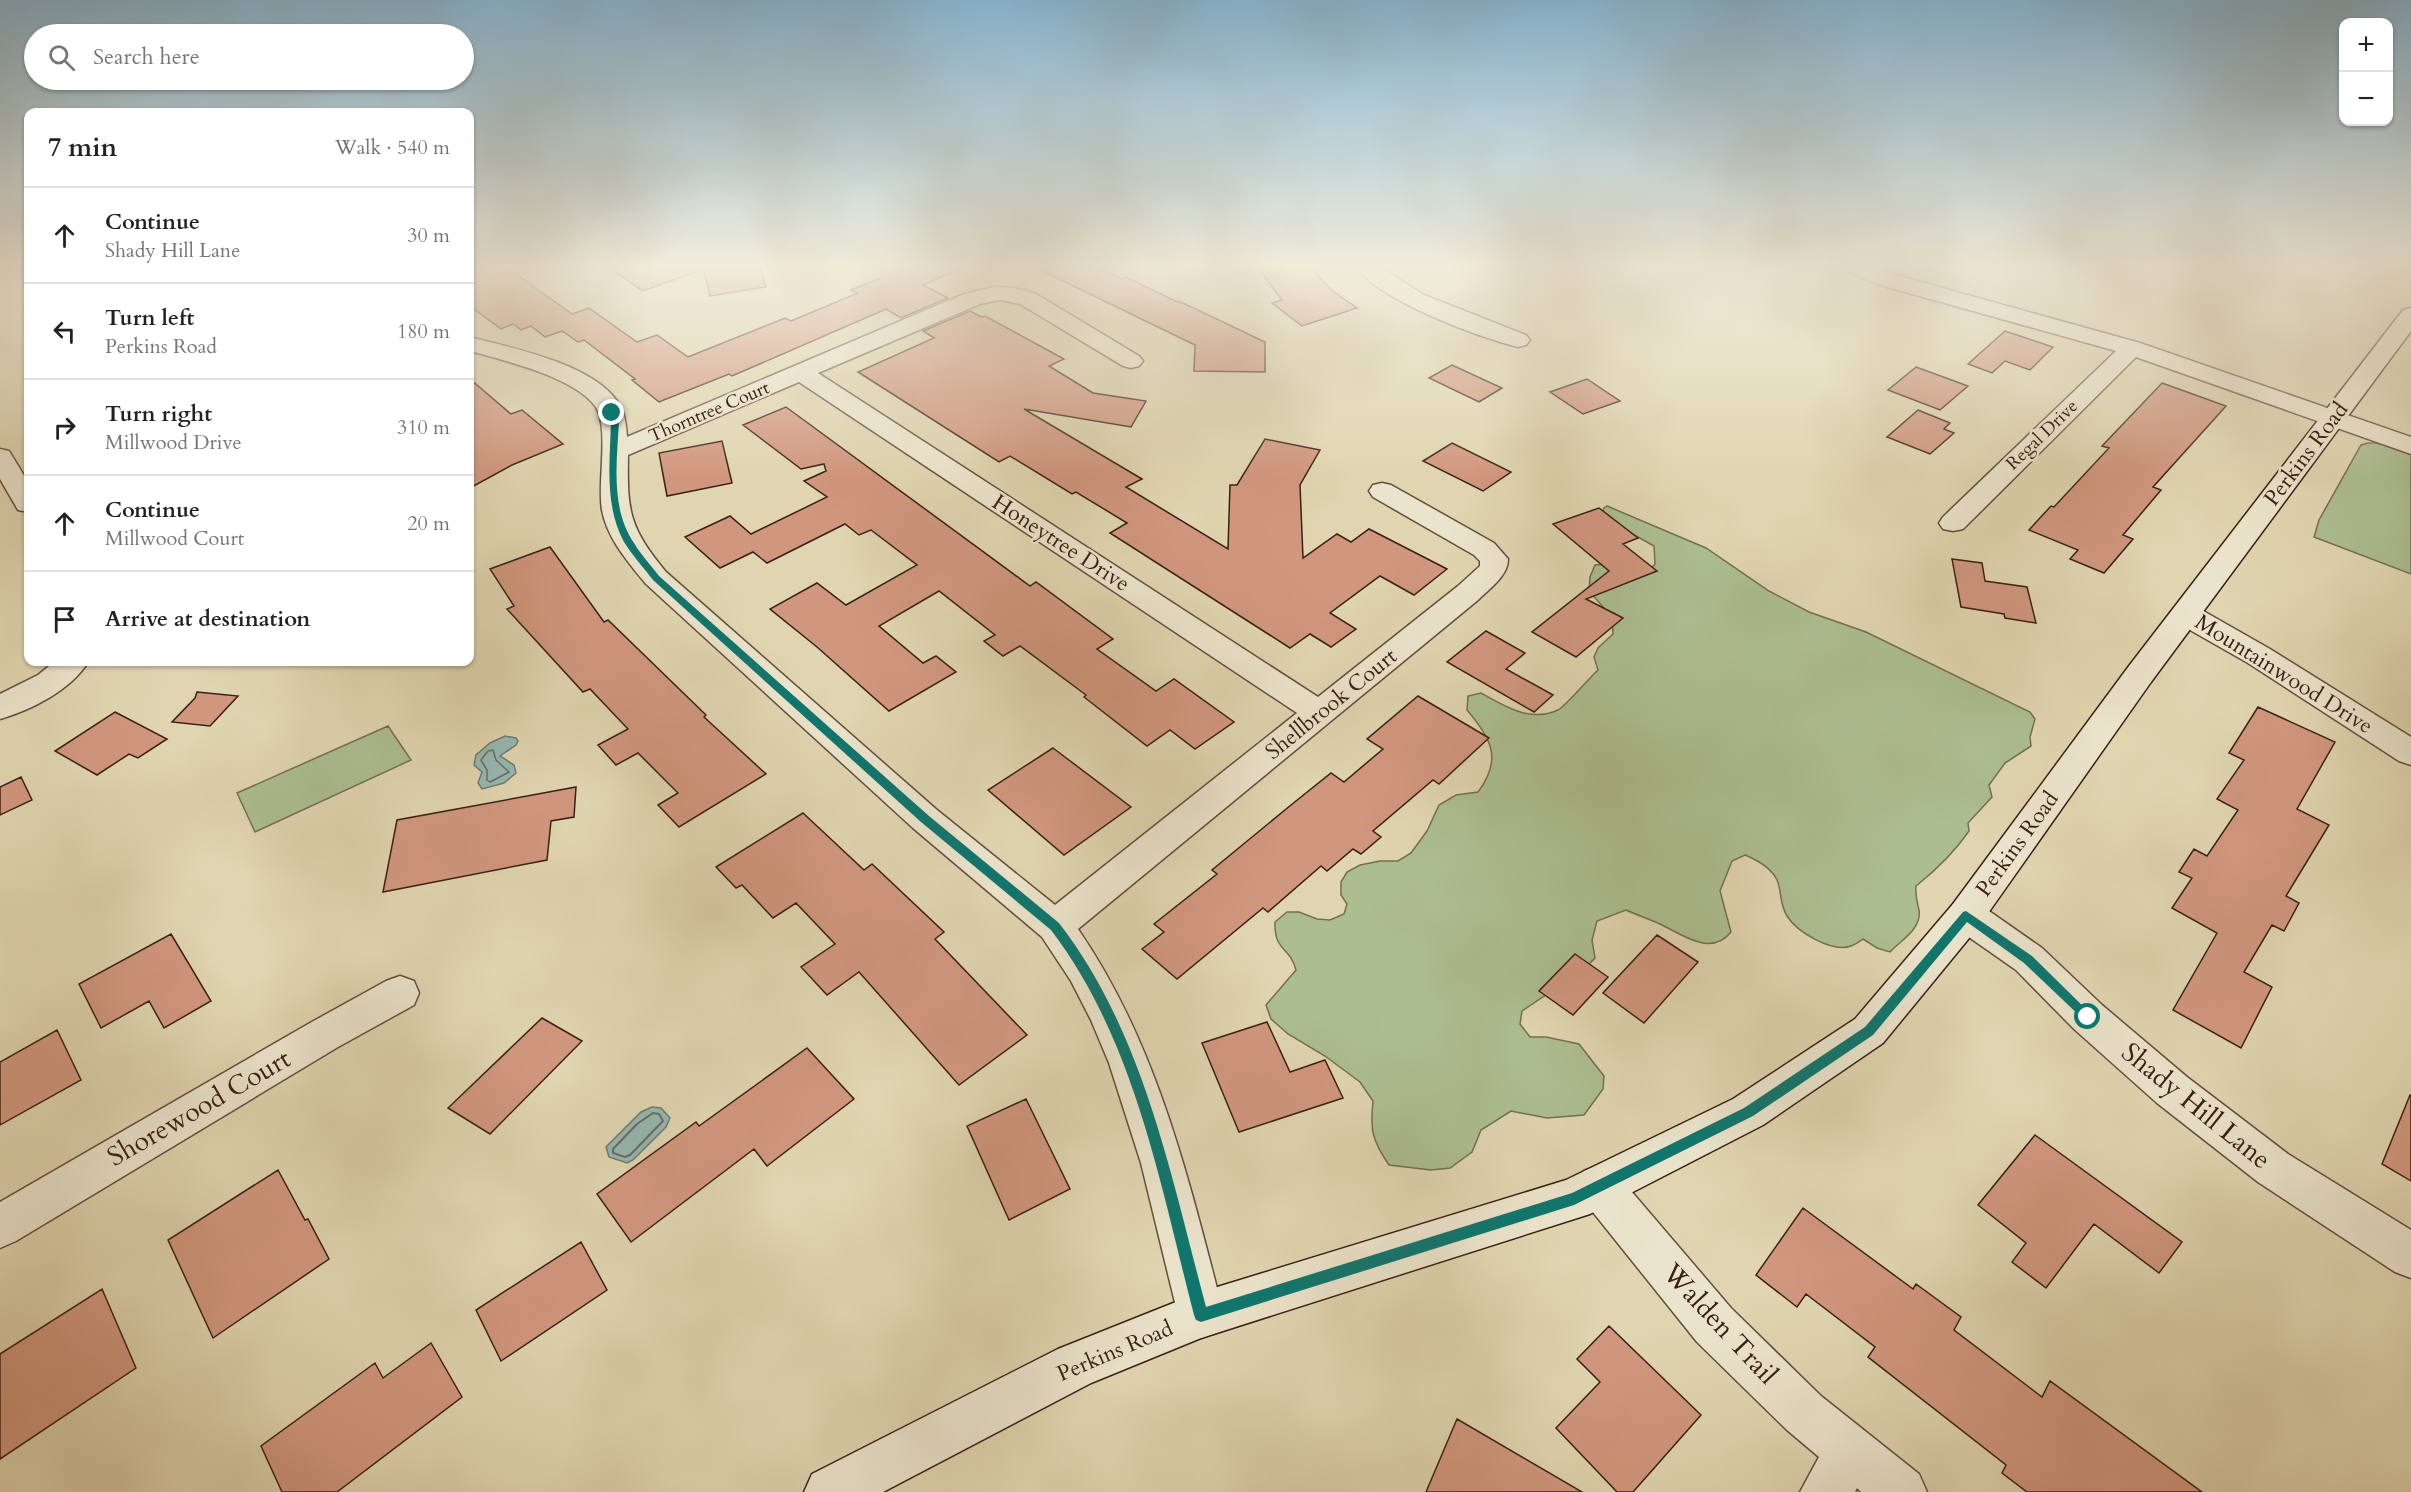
<!DOCTYPE html>
<meta charset="utf-8">
<style>
body{margin:0;font-family:Cardo,serif;background:#f2f2f2;color:#222}
.controls{position:absolute;right:18px;top:18px;display:grid;overflow:hidden;border-radius:12px;box-shadow:0 2px 4px #0004}
.controls button{width:54px;height:54px;display:grid;place-items:center;padding:0;border:0;border-bottom:2px solid #e0e0e0;background:#fff;color:#222;font:30px sans-serif}
.stop{position:absolute;width:18px;height:18px;margin:-14px;border:4px solid #0f766e;border-radius:50%;background:#fff}
.stop.end{background:#0f766e;border-color:#fff;box-shadow:0 2px 6px #0008}
.list{margin:0;padding:0;list-style:none}
h2{display:flex;justify-content:space-between;align-items:center;height:78px;margin:0;padding:0 24px;font-size:26px}
h2 small{font-size:20px;font-weight:400;color:#767676}
.list li{display:grid;grid-template-columns:39px 1fr auto;gap:18px;align-items:center;box-sizing:border-box;height:96px;padding:0 24px;border-top:2px solid #e0e0e0}
.list b{display:block;font-size:22px;white-space:nowrap}
.list p{margin:0;font-size:20px;white-space:nowrap;color:#767676}
.list em{font-size:20px;font-style:normal;color:#767676}
.icon{flex:none;width:33px;height:33px;fill:none;stroke:currentColor;stroke-width:2;stroke-linecap:round;stroke-linejoin:round}
.map{position:relative;flex:none;width:2411px;height:1492px;overflow:hidden}
.search{position:absolute;background:#fff;box-shadow:0 2px 4px #0004;left:24px;top:24px;width:450px;height:66px;display:flex;align-items:center;gap:15px;box-sizing:border-box;padding:0 21px;border-radius:33px;color:#767676;font-size:22px}
.panel{position:absolute;background:#fff;box-shadow:0 2px 4px #0004;left:24px;top:108px;width:450px;height:558px;border-radius:12px}
.map>svg:first-child{display:block}
.green{fill:#acbe90;stroke:#736f52;stroke-width:1.5}
.water{fill:#95b8b2;stroke:#717b73;stroke-width:1.5}
.lines{fill:none;stroke-linecap:round;stroke-linejoin:round}
.shore-far1{stroke:#686c64;stroke-width:1.5}
.shore{stroke:#686c64;stroke-width:2}
.building{fill:#d1977e;stroke:#3a2015;stroke-width:1.5}
.street-casing{stroke:#644d3c;stroke-width:3}
.secondary-casing{stroke:#3a2015;stroke-width:3}
.street{fill:#ebe4cc;fill-rule:evenodd}
.secondary{fill:#ebe4cc;fill-rule:evenodd}
.route{fill:#0f766e}
.labels{text-anchor:middle;dominant-baseline:central;stroke-width:5;stroke-linejoin:round;paint-order:stroke}
.far-street-label{font-size:18px;fill:#3a2015;stroke:#ebe4cc}
.street-label{font-size:22px;fill:#3a2015;stroke:#ebe4cc}
.near-street-label{font-size:27px;fill:#3a2015;stroke:#ebe4cc}
</style>
<div class="map">
<svg width="2411" height="1492" viewBox="0 0 2411 1492">
<rect width="100%" height="100%" fill="#e0d5b0"/>
<filter id="stains"><feTurbulence type="fractalNoise" baseFrequency=".00333" numOctaves="4"/><feColorMatrix values="0 0 0 0 .2 0 0 0 0 .09 0 0 0 0 .02 0 0 0 .5 -.17"/></filter>
<radialGradient id="worn" r=".72"><stop offset=".6" stop-color="#630" stop-opacity="0"/><stop offset="1" stop-color="#630" stop-opacity=".3"/></radialGradient>
<!-- green -->
<path class="green" d="M2368,443H2377L2411,453V574L2314,537L2319,520L2361,445Z
M1607,506L1706,548L1769,591L1809,612L1866,632L2030,712L2035,719L2030,737L2031,746L2005,763L1989,785L1992,797L1968,823L1969,831C1954,853 1936,870 1916,886C1915,896 1917,901 1919,910C1922,929 1901,940 1890,952L1877,948L1863,939C1860,941 1855,945 1851,946C1832,953 1797,932 1787,916C1779,903 1782,891 1777,880C1771,867 1757,860 1745,855L1732,861L1720,891L1731,932C1711,957 1683,935 1660,924C1649,919 1637,915 1626,910L1597,921L1592,940L1595,958L1583,970L1522,1011L1520,1024L1530,1037H1546L1579,1044L1604,1076L1603,1089L1584,1115L1547,1118L1511,1111L1481,1130L1472,1152L1450,1168L1431,1170L1389,1165C1372,1140 1370,1130 1373,1101L1360,1082L1325,1056L1288,1034L1271,1019L1266,1005L1296,970C1290,946 1274,952 1275,922L1287,912H1299L1317,919L1330,920L1344,914L1347,904L1341,895V882L1347,872L1360,865L1380,861H1398L1411,853L1427,831L1439,805L1456,795L1478,792C1503,759 1491,738 1467,710L1468,696L1481,693C1504,706 1530,723 1558,710C1565,707 1589,678 1598,670L1594,657L1598,648L1613,634L1612,617L1589,591L1590,577L1595,565L1610,564L1648,572L1655,564L1654,546L1620,527L1602,513L1604,508Z
M388,726L411,760L255,832L237,793Z"/>
<!-- water -->
<path class="water" d="M505,736L516,738L518,741L516,745L500,756L514,765L516,773L504,783L482,789L478,783L482,772L474,765L476,755L490,743Z
M652,1107L661,1108L670,1118L666,1127L633,1160L627,1163L609,1157L606,1147L641,1112Z"/>
<g class="lines">
<!-- shore-far1 -->
<path class="shore-far1" d="M493,750L496,760L509,772L490,782L487,780V770L481,760L488,751Z"/>
<!-- shore -->
<path class="shore" d="M653,1113L659,1114L663,1121L630,1155L625,1157L613,1153V1149L637,1124Z"/>
</g>
<!-- building -->
<path class="building" d="M470,267H506L572,314L589,308L637,342L657,335L688,357L785,318L791,321L858,293L851,290L883,277L880,267H964L923,285L948,298L901,318L886,309L732,376L729,374L659,402L632,380L635,379L584,340L578,342L562,331L545,337L531,326L521,330L513,324L501,329L470,306Z
M608,267H700L701,270L643,291Z
M703,267H760L766,287L710,296Z
M1034,267H1097L1122,279L1126,277L1177,302L1179,301L1265,342V372L1194,371L1195,345Z
M1257,267H1311L1330,289L1357,308L1302,326L1272,303L1282,300Z
M970,311L981,317L985,316L1064,359L1049,366L1093,393L1146,401L1131,427L1024,409L1142,479L1126,487L1228,549L1230,485H1237L1265,439L1320,450L1300,485L1303,558L1337,534L1351,542L1369,529L1447,569L1414,595L1380,576L1330,613L1356,629L1331,647L1310,634L1290,648L1110,533L1127,523L1076,492L1072,494L1010,456L999,462L858,372L934,338L923,331Z
M2005,331L2053,347L2030,370L2005,361L1992,373L1968,364Z
M1452,365L1502,388L1479,402L1429,378Z
M1916,367L1968,386L1940,410L1888,390Z
M470,379L511,414L522,410L563,444L512,465L470,488Z
M1587,379L1620,401L1583,414L1550,392Z
M2162,383L2226,406L2153,487L2161,490L2123,535L2133,539L2104,573L2070,559L2078,550L2029,530L2051,506L2054,507L2109,448L2102,446Z
M786,407L1030,586L1036,582L1113,639L1097,649L1156,691L1174,679L1234,722L1195,749L1170,730L1147,746L1084,697L1086,695L1020,646L1003,656L984,641L995,635L939,591L879,626L923,663L936,656L956,672L889,711L817,647L770,609L817,583L846,605L917,565L871,530L859,535L845,524L767,563L753,552L720,568L685,537L730,516L751,534L827,497L804,481L826,471L824,464L801,469L743,425Z
M1918,410L1950,423L1944,429L1954,433L1930,454L1887,437Z
M722,441L732,483L667,496L659,453Z
M1452,443L1511,472L1483,491L1423,461Z
M1599,508L1638,538L1623,544L1657,571L1586,599L1623,618L1576,657L1532,632L1609,571L1553,524Z
M550,547L604,622L608,620L706,715L704,717L766,774L679,827L658,805L678,793L638,753L616,765L598,745L628,729L590,689L583,692L507,609L514,606L490,569Z
M1952,559L1982,563L1985,581L2027,587L2036,623L2005,618L2004,614L1961,607Z
M1486,631L1525,653L1506,669L1553,695L1534,712L1447,662Z
M197,692L238,696L210,726L172,722L195,698Z
M1418,696L1489,738L1439,784L1433,780L1373,831L1381,837L1361,854L1353,849L1327,871L1321,866L1268,912L1263,908L1177,979L1142,949L1164,932L1154,924L1217,874L1212,870L1291,805L1331,773L1344,782L1383,749L1367,739Z
M2258,707L2335,742L2297,809L2329,825L2286,896L2299,903L2284,931L2272,925L2244,972L2272,987L2241,1048L2173,1010L2217,933L2172,908L2192,878L2179,872L2194,849L2207,856L2238,810L2217,799L2244,760L2229,753Z
M115,712L167,739L138,758L129,754L97,775L55,751Z
M1053,748L1131,807L1064,855L988,790Z
M21,777L32,800L0,815V787Z
M576,787L574,817L551,821L547,860L383,892L397,820Z
M803,813L864,870L872,864L944,932L935,939L1027,1035L959,1085L859,972L827,995L801,967L835,944L796,903L773,918L742,885L736,888L716,867Z
M171,934L211,1001L164,1028L149,1001L101,1028L79,984Z
M1657,935L1698,962L1644,1023L1603,993Z
M1575,954L1608,977L1573,1015L1539,991Z
M542,1018L582,1041L490,1134L448,1108Z
M1267,1022L1290,1072L1325,1060L1343,1098L1239,1132L1202,1043Z
M57,1030L81,1080L0,1125V1062Z
M807,1048L854,1099L767,1166L754,1149L631,1242L597,1194L696,1122L699,1126Z
M2410,1095L2411,1096V1181L2382,1164Z
M1026,1099L1070,1189L1009,1220L967,1126Z
M2035,1135L2182,1242L2159,1273L2094,1224L2046,1288L2012,1262L2026,1243L1978,1205Z
M278,1170L305,1220L308,1219L329,1259L213,1338L168,1240Z
M1803,1208L1913,1289L1916,1284L1961,1317L1954,1330L2042,1397L2050,1381L2202,1492H2027L2002,1473L2006,1465L1868,1357L1875,1347L1806,1294L1797,1307L1756,1275Z
M581,1242L607,1290L501,1361L476,1310Z
M102,1289L136,1368L0,1459V1354Z
M1609,1326L1701,1415L1633,1492H1617L1556,1428L1600,1382L1577,1359Z
M431,1343L462,1397L337,1492H282L261,1446L375,1363L383,1378Z
M1457,1419L1582,1492H1426Z"/>
<g class="lines">
<defs>
<path id="street" d="M1356,267H1380L1424,295L1526,335L1530,340L1526,345L1518,347C1478,337 1380,301 1356,267Z
M1846,267H1876L1896,275L2140,343L2411,437V454L2136,357L1963,529L1953,531L1943,529L1939,523L1943,517L2116,351L1880,285L1849,272Z
M993,287L1014,288L1036,294L1139,356L1143,361L1139,366L1131,368L1123,366L1020,304L1000,300L980,304L818,373L1318,697L1458,586L1480,566V561L1474,555L1373,497L1369,491L1373,485L1382,483L1391,485L1494,543L1508,559C1508,576 1490,588 1478,600L1078,929C1158,1045 1189,1181 1224,1315L1218,1332L1201,1338L1184,1332L1178,1315L1141,1163L1109,1063L1091,1020L1071,981L1042,937L913,828L646,584C628,562 607,538 602,510C597,483 610,426 595,406C574,377 503,360 470,351V337C513,348 591,364 617,401C625,412 626,424 627,437L964,294ZM799,382L1297,713L1055,905L937,810L666,572C629,527 627,512 628,455Z
M0,449L9,451L28,482V512L18,510L0,479Z
M2187,605L2198,608L2270,649L2411,737V765L2399,761L2248,663L2176,622L2172,615L2176,608Z
M54,662H88C71,690 31,710 0,719V694L38,675Z
M1966,900L1979,904L2042,948L2102,1005L2187,1077L2288,1154L2411,1230V1278L2395,1272L2258,1182L2157,1103L2074,1029L2016,970L1953,926L1947,915L1953,904Z
M400,976L414,981L419,993L414,1005L338,1047L16,1241L0,1248V1202L310,1023L386,981Z
M1599,1165L1614,1171L1731,1308L1821,1396L1919,1474L1927,1492H1861L1857,1488L1855,1492H1800L1819,1457L1787,1430L1697,1342L1584,1201L1577,1186L1584,1171Z"/>
<path id="secondary" d="M2411,308V331L2151,682L1979,926L1883,1043L1763,1125L1590,1214L1201,1338L1091,1383L883,1492H804L812,1474L1058,1349L1201,1292L1566,1180L1733,1099L1855,1019L1953,904L2129,666L2403,310Z"/>
</defs>
<!-- street casing -->
<use href="#street" class="street-casing"/>
<!-- secondary casing -->
<use href="#secondary" class="secondary-casing"/>
<!-- street -->
<use href="#street" class="street"/>
<!-- secondary -->
<use href="#secondary" class="secondary"/>
</g>
<!-- sky -->
<linearGradient id="sky" x2="0" y2="1"><stop stop-color="#87b6d2"/><stop offset="0.56" stop-color="#f1ecdb"/><stop offset="1" stop-color="#f1ecdb" stop-opacity="0"/></linearGradient>
<rect width="2411" height="476" fill="url(#sky)"/>
<!-- route -->
<path class="route" d="M612,410L615,413L619,421C617,461 610,508 634,543C641,555 651,565 659,576L929,816L1059,923C1144,1033 1171,1176 1206,1307L1572,1193L1744,1108L1865,1027L1963,912L1966,911L2032,956L2094,1017L2093,1020H2084L2024,963L1967,922L1873,1035L1753,1116L1574,1205L1201,1322L1196,1320L1194,1315C1160,1184 1135,1040 1051,930L921,822L653,580C644,568 632,555 624,542C604,505 610,462 611,421L608,413Z"/>
<g class="labels">
<!-- far-street labels -->
<g class="far-street-label">
<text transform="translate(709 412) rotate(-23)">Thorntree Court</text>
<text transform="translate(2042 435) rotate(-44)">Regal Drive</text>
</g>
<!-- street labels -->
<g class="street-label">
<text transform="translate(2306 454) rotate(-53)">Perkins Road</text>
<text transform="translate(1061 543) rotate(33)">Honeytree Drive</text>
<text transform="translate(2284 674) rotate(32)">Mountainwood Drive</text>
<text transform="translate(1331 704) rotate(-39)">Shellbrook Court</text>
<text transform="translate(2017 844) rotate(-54)">Perkins Road</text>
<text transform="translate(1115 1351) rotate(-23)">Perkins Road</text>
</g>
<!-- near-street labels -->
<g class="near-street-label">
<text transform="translate(2196 1106) rotate(39)">Shady Hill Lane</text>
<text transform="translate(199 1108) rotate(-30)">Shorewood Court</text>
<text transform="translate(1720 1324) rotate(47)">Walden Trail</text>
</g>
</g>
<rect width="100%" height="100%" filter="url(#stains)"/>
<rect width="100%" height="100%" fill="url(#worn)"/>
</svg>
<div class="controls">
<button>+</button>
<button>−</button>
</div>
<div class="stop" style="left:2088px;top:1017px"></div>
<div class="stop end" style="left:612px;top:413px"></div>
<div class="search"><svg class="icon" aria-label="search" viewBox="0 0 24 24"><circle cx="10" cy="10" r="6"/><path d="M15 15l6 6"/></svg>Search here</div>
<section class="panel">
<h2>7 min<small>Walk · 540 m</small></h2>
<ul class="list">
<li><svg class="icon" aria-label="ahead" viewBox="0 0 24 24"><path d="M12 20V5M6 11l6-6 6 6"/></svg><div><b>Continue</b><p>Shady Hill Lane</p></div><em>30 m</em></li>
<li><svg class="icon" aria-label="left" viewBox="0 0 24 24"><path d="M17 20v-9H6M10 6l-5 5 5 5"/></svg><div><b>Turn left</b><p>Perkins Road</p></div><em>180 m</em></li>
<li><svg class="icon" aria-label="right" viewBox="0 0 24 24"><path d="M7 20v-9h11M14 6l5 5-5 5"/></svg><div><b>Turn right</b><p>Millwood Drive</p></div><em>310 m</em></li>
<li><svg class="icon" aria-label="ahead" viewBox="0 0 24 24"><path d="M12 20V5M6 11l6-6 6 6"/></svg><div><b>Continue</b><p>Millwood Court</p></div><em>20 m</em></li>
<li><svg class="icon" aria-label="arrive" viewBox="0 0 24 24"><path d="M6 21V4h12l-3 4 3 4H6"/></svg><div><b>Arrive at destination</b></div></li>
</ul>
</section>
</div>
